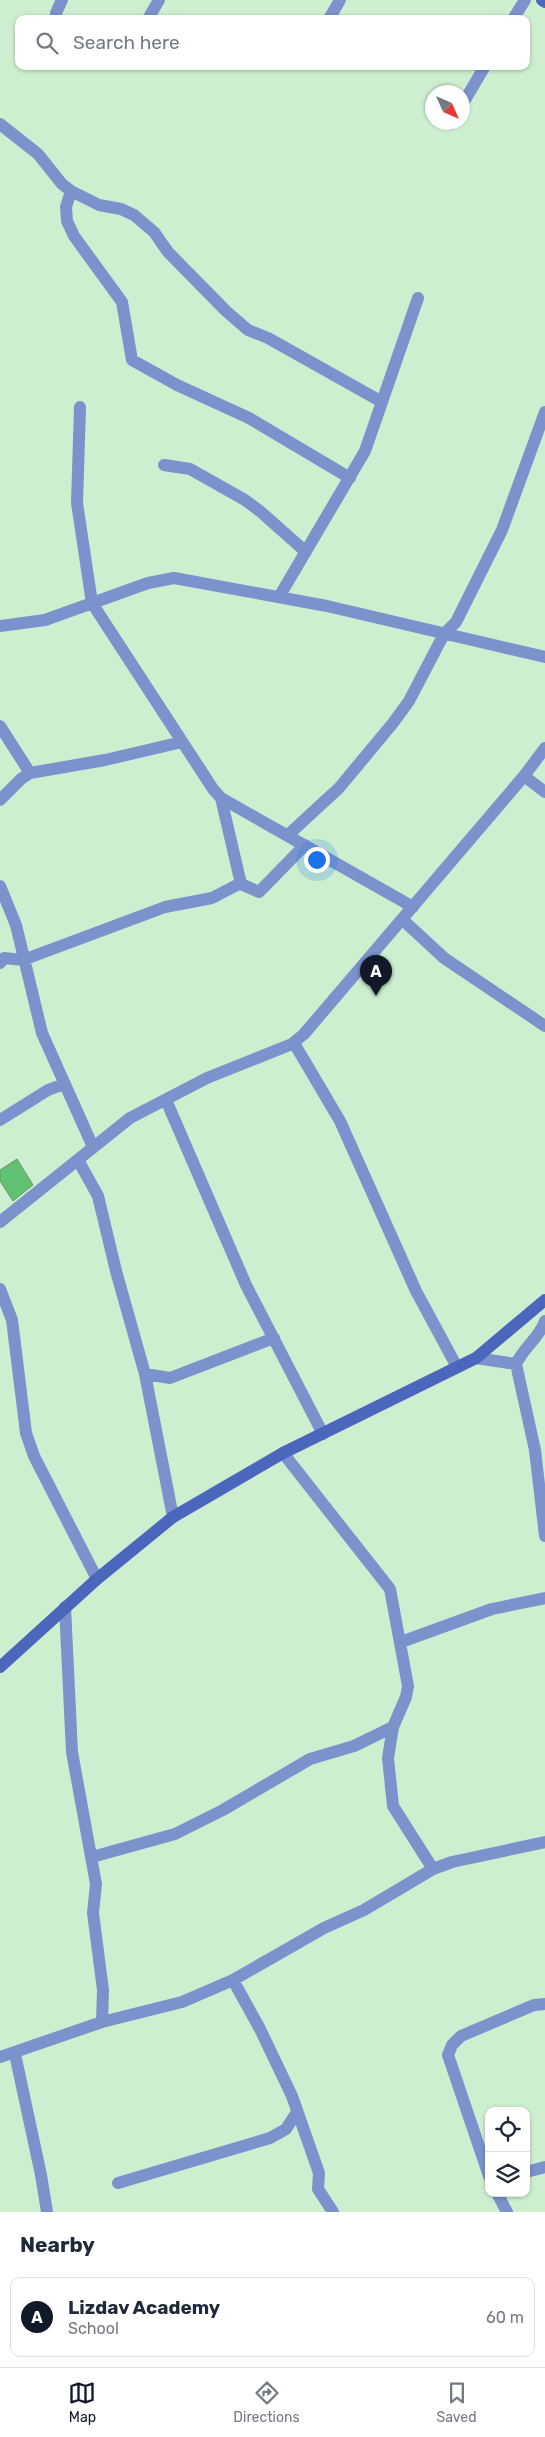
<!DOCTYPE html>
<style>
body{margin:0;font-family:Rubik,sans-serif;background:#f6f6f7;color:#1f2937}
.controls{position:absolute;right:15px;bottom:15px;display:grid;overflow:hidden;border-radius:10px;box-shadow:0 1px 4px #0004}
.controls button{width:45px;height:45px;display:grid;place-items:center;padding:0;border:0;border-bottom:1px solid #e0e1e3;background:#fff;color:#1f2937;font:25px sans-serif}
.compass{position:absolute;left:425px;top:85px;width:45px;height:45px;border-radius:50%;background:#fff;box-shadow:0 1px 4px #0004;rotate:135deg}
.you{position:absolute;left:316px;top:859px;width:18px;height:18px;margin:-12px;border:4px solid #fff;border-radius:50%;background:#1a73e8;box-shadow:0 0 0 8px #1a73e833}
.badge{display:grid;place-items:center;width:32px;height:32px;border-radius:50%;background:#111827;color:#fff;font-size:16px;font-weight:700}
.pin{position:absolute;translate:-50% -41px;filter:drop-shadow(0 1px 2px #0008)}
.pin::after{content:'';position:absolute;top:26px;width:18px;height:15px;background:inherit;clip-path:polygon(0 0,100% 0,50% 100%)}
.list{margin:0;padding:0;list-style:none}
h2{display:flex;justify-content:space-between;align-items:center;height:65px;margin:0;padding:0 20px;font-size:21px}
h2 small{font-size:16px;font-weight:400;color:#747a83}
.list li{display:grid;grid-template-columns:32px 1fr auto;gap:15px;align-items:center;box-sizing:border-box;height:80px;margin:0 10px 10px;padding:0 10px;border:1px solid #e0e1e3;border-radius:10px}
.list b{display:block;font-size:19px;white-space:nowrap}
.list p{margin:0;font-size:16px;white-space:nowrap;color:#747a83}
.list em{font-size:16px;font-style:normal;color:#747a83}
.icon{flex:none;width:28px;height:28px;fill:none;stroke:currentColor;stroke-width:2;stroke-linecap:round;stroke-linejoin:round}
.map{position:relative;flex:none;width:545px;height:2212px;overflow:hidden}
.search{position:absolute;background:#fff;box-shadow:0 1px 4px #0004;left:15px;right:15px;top:15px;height:55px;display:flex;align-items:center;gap:12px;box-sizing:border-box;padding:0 18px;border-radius:10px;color:#747a83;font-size:19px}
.sheet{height:155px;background:#fff}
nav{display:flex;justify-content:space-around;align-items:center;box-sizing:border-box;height:70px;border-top:1px solid #e0e1e3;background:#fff;font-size:14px;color:#747a83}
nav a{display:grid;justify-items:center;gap:2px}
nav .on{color:#111827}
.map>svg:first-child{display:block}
.building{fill:#61c172;stroke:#729175}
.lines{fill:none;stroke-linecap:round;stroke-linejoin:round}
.street{stroke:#7b92cd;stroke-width:12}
.secondary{stroke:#4a66bd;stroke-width:12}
</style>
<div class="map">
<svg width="545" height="2212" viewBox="0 0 545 2212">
<rect width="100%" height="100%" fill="#cdefd0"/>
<!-- building -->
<path class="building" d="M17,1159L33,1185L13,1201L0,1181V1170Z"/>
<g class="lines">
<!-- street -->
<path class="street" d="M56,13L62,0
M148,19L159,0
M329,19L340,0
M513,19L525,0
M462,105L485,66
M0,124L38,154L62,184L71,191L99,205L121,209L134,215L154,232L168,252L226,311L248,330L268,338L382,402
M451,124L452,122
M71,191L66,207L67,221L74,236L122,302L132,360L177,385L249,418L350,478
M80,407L77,503L92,603L213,789L221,798L413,907
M164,465L190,469L245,500L261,512L306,552
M279,597L365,451L418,298
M0,626L45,620L148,583L174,578L327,606L545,657
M0,726L30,773
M524,776L545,792
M221,798L241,884
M0,800L21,779L30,773L105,760L182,742
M288,835L339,788L393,723L409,701L444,634L456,622L502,530L545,412
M0,886L16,925L42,1033L93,1147
M403,920L444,958L545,1026
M0,963L4,958L23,960L165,907L212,898L237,885L241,884L259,892L305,845
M294,1043L340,1121L416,1291L457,1367
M166,1100L246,1285L323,1434
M0,1120L48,1090L64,1084
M78,1160L98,1196L116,1271L145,1374L173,1517
M0,1222L130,1118L207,1078L292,1044L304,1034L524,776L545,748
M0,1289L12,1320L26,1433L34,1456L97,1579
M545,1321C540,1337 523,1348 516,1364L535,1450L545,1536
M476,1358L516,1364
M145,1374L170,1378L274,1338
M283,1453L390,1589L408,1686L406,1697L393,1727L388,1758L393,1806L433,1869
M65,1607L72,1752L96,1884L93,1913L103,1990L102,2022
M401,1642L492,1609L545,1598
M92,1857L175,1834L223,1810L310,1759L354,1746L393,1727
M233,1980L260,2029L292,2096L319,2173L318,2189L333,2212
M15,2054L41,2175L47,2212
M0,2057L102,2022L182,2002L233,1980L324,1928L364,1910L433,1869L452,1862L545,1842
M526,2172L545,2167
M489,2176L448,2055L452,2045L461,2036L534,2005L545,2004
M118,2183L270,2138L286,2129L297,2112
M497,2193L507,2212"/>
<!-- secondary -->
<path class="secondary" d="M542,0L545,2
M0,1667L97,1579L173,1517L283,1453L476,1358L545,1300"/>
</g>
</svg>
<div class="controls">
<button><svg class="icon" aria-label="locate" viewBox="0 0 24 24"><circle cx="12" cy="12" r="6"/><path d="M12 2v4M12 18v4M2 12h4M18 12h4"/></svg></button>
<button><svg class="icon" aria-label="layers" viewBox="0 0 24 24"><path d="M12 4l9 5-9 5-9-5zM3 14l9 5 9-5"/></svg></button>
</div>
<svg class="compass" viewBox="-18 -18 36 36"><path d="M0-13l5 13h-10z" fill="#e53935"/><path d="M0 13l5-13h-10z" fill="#747a83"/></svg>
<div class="you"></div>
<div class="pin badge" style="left:376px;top:996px">A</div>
<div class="search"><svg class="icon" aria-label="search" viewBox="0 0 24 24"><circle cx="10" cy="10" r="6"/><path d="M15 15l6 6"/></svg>Search here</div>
</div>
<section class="sheet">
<h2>Nearby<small></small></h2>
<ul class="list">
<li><span class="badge">A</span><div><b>Lizdav Academy</b><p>School</p></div><em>60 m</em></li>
</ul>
</section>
<nav>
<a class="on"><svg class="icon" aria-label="map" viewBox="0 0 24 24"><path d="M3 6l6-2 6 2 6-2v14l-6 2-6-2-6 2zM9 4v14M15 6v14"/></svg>Map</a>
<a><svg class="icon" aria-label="directions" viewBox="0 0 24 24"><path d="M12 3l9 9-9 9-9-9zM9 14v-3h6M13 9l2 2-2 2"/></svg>Directions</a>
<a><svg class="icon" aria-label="saved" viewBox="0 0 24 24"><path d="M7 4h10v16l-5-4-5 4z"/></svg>Saved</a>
</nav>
